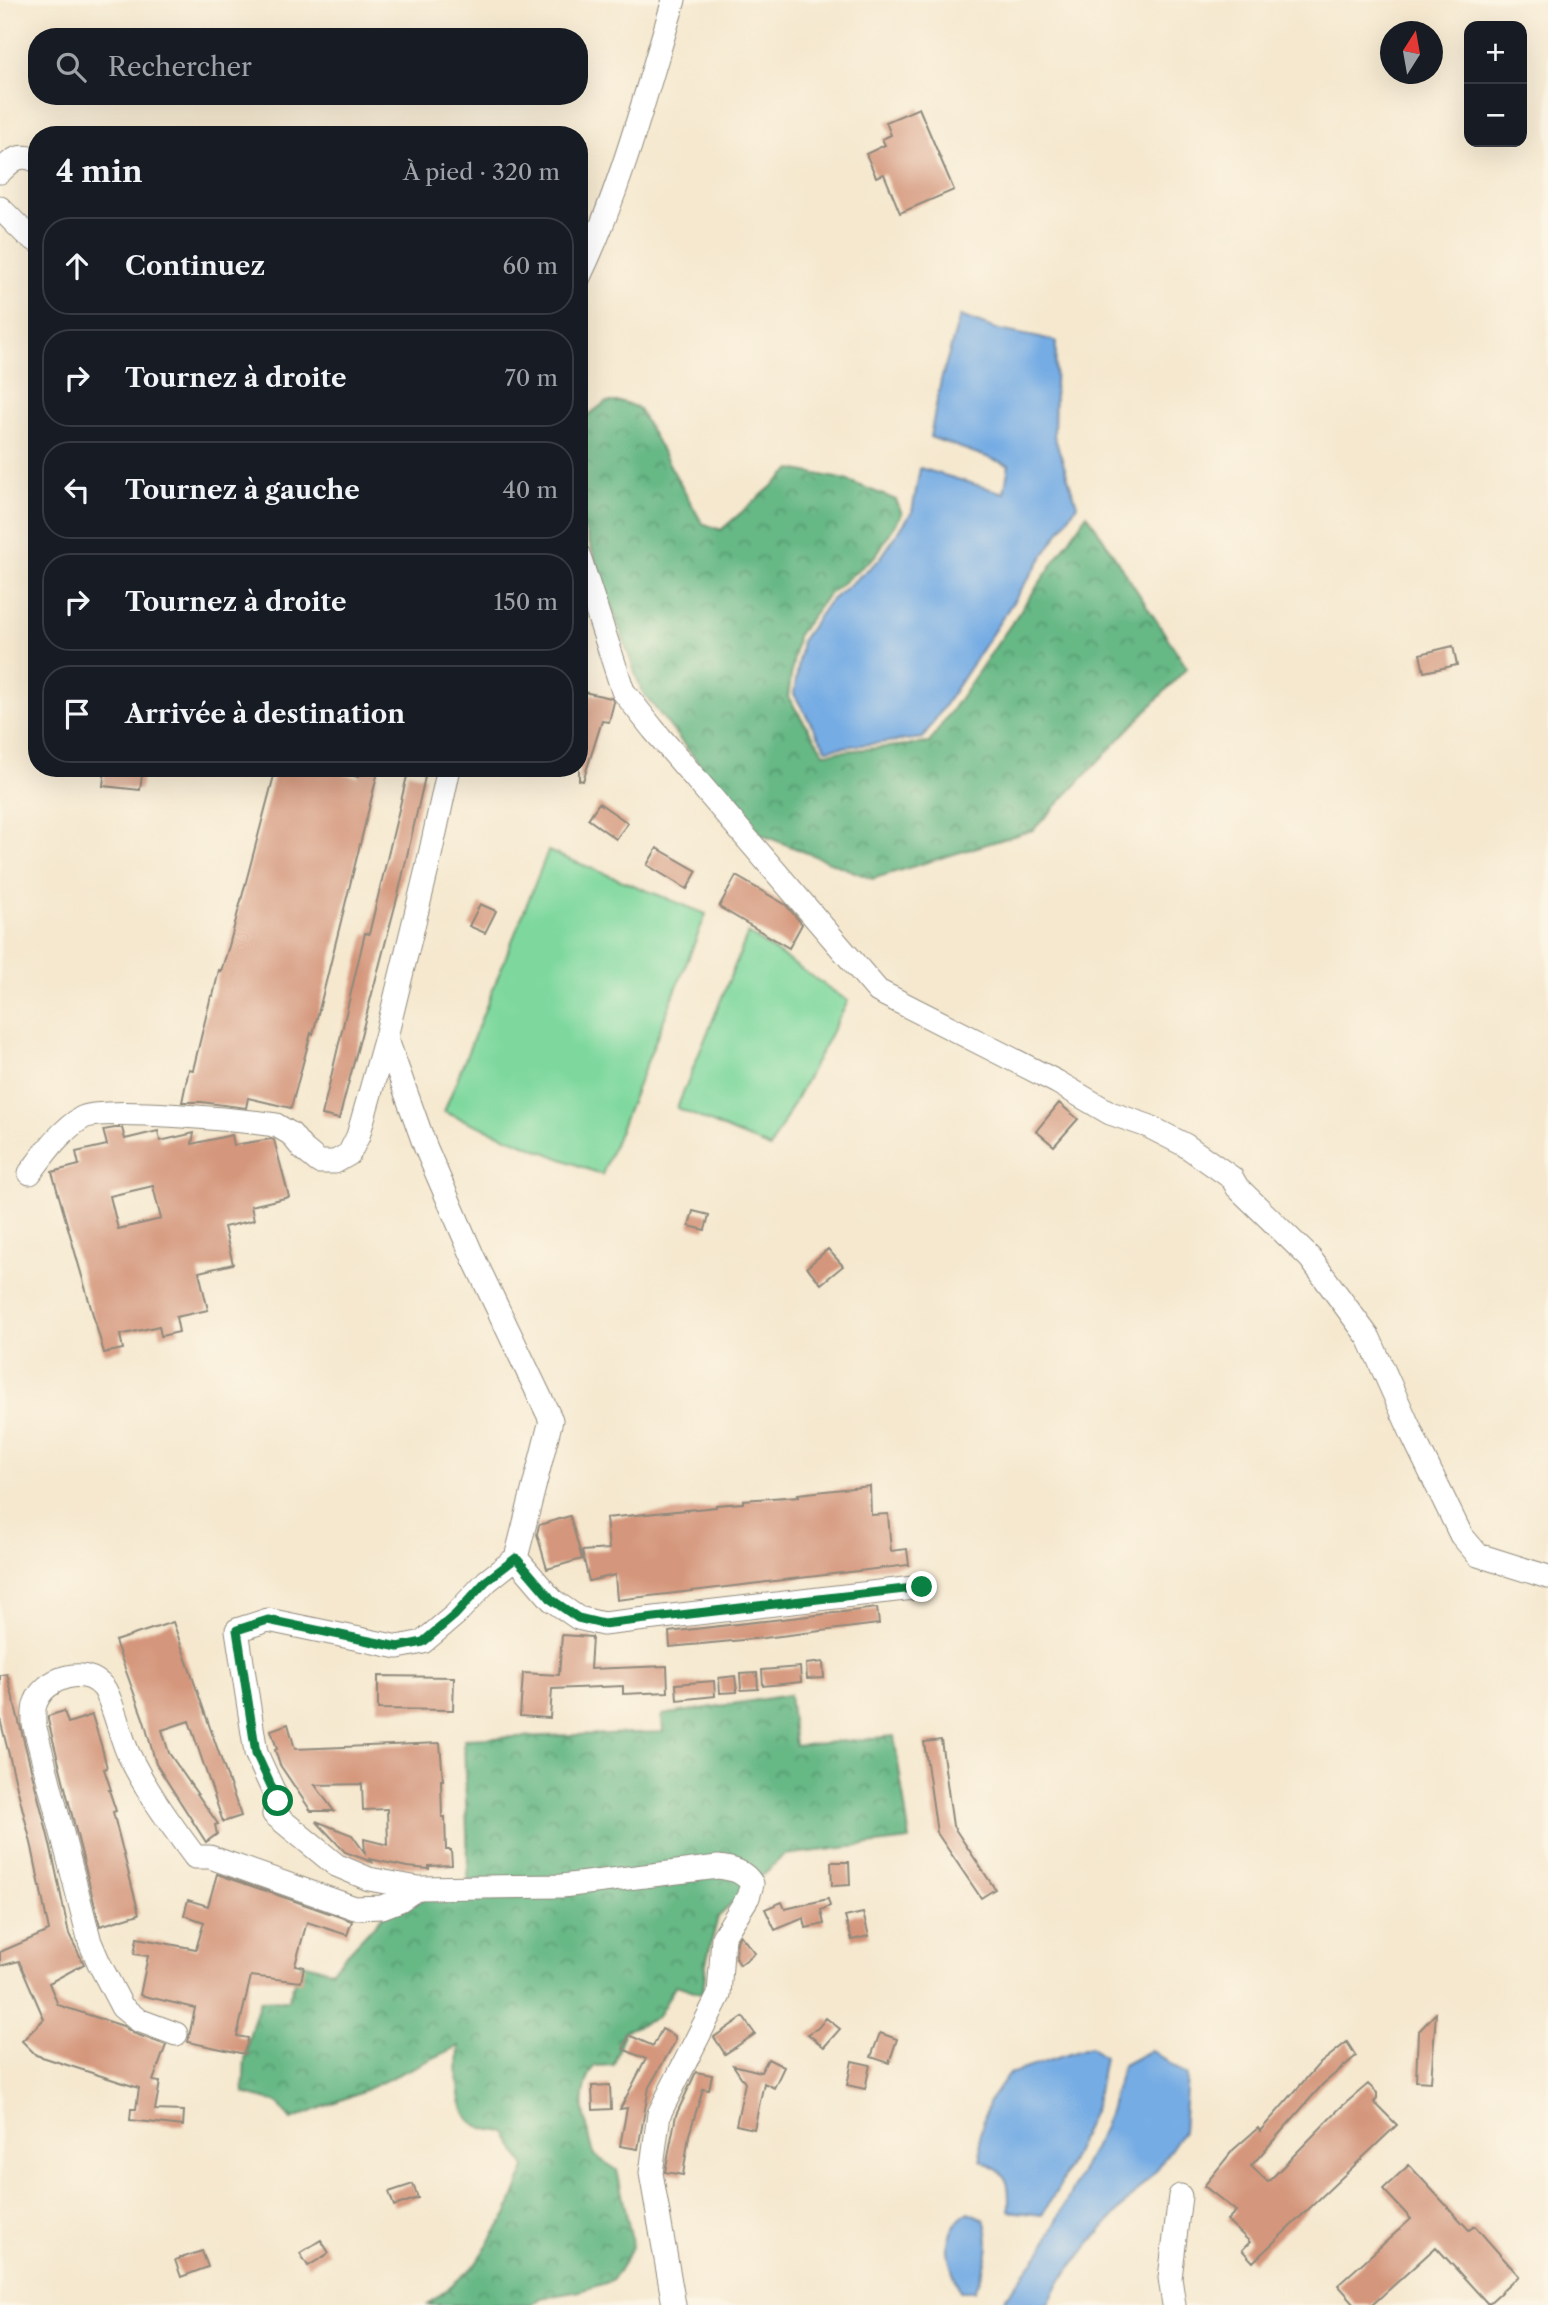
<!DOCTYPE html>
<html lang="fr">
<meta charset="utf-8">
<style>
body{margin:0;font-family:"Libre Caslon Text",serif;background:#242831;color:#f1f3f6}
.controls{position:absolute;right:21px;top:21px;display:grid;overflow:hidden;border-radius:14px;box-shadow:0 7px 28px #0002}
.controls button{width:63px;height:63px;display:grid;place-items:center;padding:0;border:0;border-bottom:2px solid #363941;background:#171b24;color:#f1f3f6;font:35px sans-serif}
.compass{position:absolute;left:1380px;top:21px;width:63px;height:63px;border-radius:50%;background:#171b24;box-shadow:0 7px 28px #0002;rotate:11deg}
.stop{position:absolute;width:21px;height:21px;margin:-16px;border:5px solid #0b8043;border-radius:50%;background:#fff}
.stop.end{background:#0b8043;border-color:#fff;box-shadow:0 2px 7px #0008}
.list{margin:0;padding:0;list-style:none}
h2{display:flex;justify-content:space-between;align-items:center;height:91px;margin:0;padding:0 28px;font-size:30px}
h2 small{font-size:23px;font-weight:400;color:#9ea1a6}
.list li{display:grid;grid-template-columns:46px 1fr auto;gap:21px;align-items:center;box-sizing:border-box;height:98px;margin:0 14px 14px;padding:0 14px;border:2px solid #363941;border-radius:28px}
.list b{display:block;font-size:26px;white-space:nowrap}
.list em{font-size:23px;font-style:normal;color:#9ea1a6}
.icon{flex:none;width:38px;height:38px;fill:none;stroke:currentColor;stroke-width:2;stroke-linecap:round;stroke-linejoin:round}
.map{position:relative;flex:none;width:1548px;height:2305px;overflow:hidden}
.search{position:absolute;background:#171b24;box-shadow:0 7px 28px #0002;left:28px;top:28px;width:560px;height:77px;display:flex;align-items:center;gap:18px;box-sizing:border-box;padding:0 24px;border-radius:28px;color:#9ea1a6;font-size:26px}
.panel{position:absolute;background:#171b24;box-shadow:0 7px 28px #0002;left:28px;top:126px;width:560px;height:651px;border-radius:28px}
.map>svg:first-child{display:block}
.forest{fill:url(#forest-crowns);stroke:#487258;stroke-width:2}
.garden{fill:#7ed89e;stroke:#548264;stroke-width:2}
.water{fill:#75ace4;stroke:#506c88;stroke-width:2}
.building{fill:#d4967b;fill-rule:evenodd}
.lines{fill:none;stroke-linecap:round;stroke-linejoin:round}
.minor-casing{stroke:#908a7d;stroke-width:25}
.minor{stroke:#fff;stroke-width:23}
.route{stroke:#0b8043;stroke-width:9}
</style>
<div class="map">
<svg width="1548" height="2305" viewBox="0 0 1548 2305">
<defs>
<pattern id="forest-crowns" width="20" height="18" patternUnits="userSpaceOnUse" patternTransform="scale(1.75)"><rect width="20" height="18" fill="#66b885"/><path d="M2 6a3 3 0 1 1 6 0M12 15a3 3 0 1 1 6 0" fill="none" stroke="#54966d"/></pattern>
</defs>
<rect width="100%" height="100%" fill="#fcf5e5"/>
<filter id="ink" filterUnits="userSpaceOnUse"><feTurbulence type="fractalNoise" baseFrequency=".0143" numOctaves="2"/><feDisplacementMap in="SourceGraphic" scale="14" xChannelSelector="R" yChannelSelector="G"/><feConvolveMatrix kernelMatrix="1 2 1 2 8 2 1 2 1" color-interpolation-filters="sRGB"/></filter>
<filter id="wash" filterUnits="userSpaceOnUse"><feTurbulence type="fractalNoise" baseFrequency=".00686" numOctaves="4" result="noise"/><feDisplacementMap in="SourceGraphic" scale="28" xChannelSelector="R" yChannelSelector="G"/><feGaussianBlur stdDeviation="1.57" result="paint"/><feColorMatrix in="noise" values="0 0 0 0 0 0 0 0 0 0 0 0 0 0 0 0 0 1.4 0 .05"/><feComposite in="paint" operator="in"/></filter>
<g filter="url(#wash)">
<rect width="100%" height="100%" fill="#f5e8cf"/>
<!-- forest -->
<path class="forest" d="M606,402H623L638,408L702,523L721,530L792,469L846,480L896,500L902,514L876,555L827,596L797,636L788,697L824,753L929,743L1087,514L1187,668L1033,830L872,879L752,831L641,690L579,513V422Z
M789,1695L795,1746L894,1736L910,1840L784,1855L718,1917L706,1963L703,1994L676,1985L657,2018L624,2031L614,2065L594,2066C575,2099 586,2120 594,2155L617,2170L633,2246L612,2281L580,2291L541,2298L532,2305H428L473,2267L508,2213L525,2168L506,2132C494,2131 477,2129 469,2119C456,2101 458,2067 459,2046L363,2091L291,2120L278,2103L244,2093C242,2060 249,2033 260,2001L288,2000L302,1963L331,1971L393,1905L420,1898L469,1896L464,1739L663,1732L662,1715Z"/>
<!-- garden -->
<path class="garden" d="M548,851L706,914L602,1175L444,1112Z
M748,933L848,1001L770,1148L677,1108Z"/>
<!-- water -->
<path class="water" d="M960,316L999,330L1056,341L1054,435L1077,505L923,738L826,749L794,694L802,640L828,603L879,560L912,512L920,468L1004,493L1009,465L930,437L941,380Z
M1090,2047L1104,2057L1096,2104L1060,2185L1042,2215L1009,2211C1009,2179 1010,2176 981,2160L980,2134L988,2103L1009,2074Z
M1151,2050L1187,2076L1183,2131L1156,2171L1102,2229L1059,2282L1048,2305H1000L1042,2250L1104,2127L1123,2065Z
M968,2212L984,2219C993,2246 985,2266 974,2291H960C948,2260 937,2235 968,2212Z"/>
<g id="blocks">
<!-- building -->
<path class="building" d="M919,108L954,190L900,213L884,174L876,177L866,154L885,145L882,139L891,135L886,122Z
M1453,646L1457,665L1424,672L1420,654Z
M579,691L611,698L614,702L609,722L602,721L583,781L579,780Z
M105,768H143L140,790L103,786Z
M276,768H321L358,777L360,768H379L313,1034L311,1033L291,1108L248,1098L246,1108L201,1102H182L189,1069L193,1070L211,996H213L219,970L221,971L229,946Z
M408,772L425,777L399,891L339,1119L322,1115L365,933L369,934Z
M599,803L628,823L616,839L588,819Z
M657,848L697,871L687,889L647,865Z
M736,876L786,905L802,924L789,948L719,907Z
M480,904L496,911L485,933L469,926Z
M1059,1103L1078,1119L1054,1146L1036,1131Z
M115,1128H122L125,1139L158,1131L160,1141L194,1133L192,1144L232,1135L234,1145L271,1139L274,1140L289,1197L251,1206L254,1220L224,1227L233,1264L199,1272L208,1310L176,1317L179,1332L161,1336L159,1326L120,1335L123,1349L104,1353L52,1172L79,1165L76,1152L107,1145L103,1130ZM153,1186L161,1219L118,1229L110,1196Z
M693,1211L709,1215L705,1230L689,1226Z
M828,1249L843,1266L821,1284L807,1267Z
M870,1486L871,1515L888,1514L891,1551L907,1549L909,1565L617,1600L615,1575L589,1581L582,1551L609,1549L606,1518L716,1507V1505L743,1503V1500L799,1496L798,1494Z
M570,1516L582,1559L547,1569L537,1534L539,1525Z
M877,1608L879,1624L764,1638L670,1647L669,1632Z
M173,1622L241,1816L223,1822L189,1721L162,1730L169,1753L218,1824L215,1825L217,1834L206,1842L156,1764L144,1721L115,1641Z
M562,1635L592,1637L590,1669L667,1666L668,1692L623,1694V1686L552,1689L550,1718L520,1716L523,1673L559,1675Z
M823,1662L824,1678L807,1679L806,1664Z
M800,1667L801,1682L763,1686L762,1670Z
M757,1673L758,1689L741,1690L740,1674Z
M7,1674L51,1848L69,1934L84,1964L49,1983L58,2005L123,2026L133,2033L166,2045L153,2081L160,2082L155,2110L184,2111L183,2126L130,2120L131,2109H136L139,2088L36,2055L22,2041L44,2019L19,1961L0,1966V1952L49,1931L32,1847L0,1719V1675Z
M378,1676L454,1677L453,1710L378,1709Z
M735,1676L737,1692L720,1693L719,1678Z
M714,1681L715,1696L677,1700L676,1684Z
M64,1711L68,1723L92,1715L102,1748L107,1768L104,1769L111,1790H109L116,1811L113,1812L139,1914L100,1926L48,1720V1716Z
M288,1724L295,1749L440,1743L443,1780H441L442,1817H445L446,1850H451L452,1865L429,1866V1869L407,1867L370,1859L372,1862L345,1852L316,1821L352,1835L365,1853L364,1839L388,1845L387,1809L363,1810L362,1784L315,1785L334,1811H311L280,1765L275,1750L277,1749L271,1730Z
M941,1740L953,1826L995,1889L981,1898L937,1833L924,1742Z
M831,1862H849L850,1885L832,1886Z
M217,1874L352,1921L347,1935L307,1922L295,1965L304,1967L301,1982L251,1976L237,2036L248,2038L245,2054L188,2042L195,2008L140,1995L148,1956L134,1954L137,1938L196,1949L204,1922L184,1915L188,1900L208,1906Z
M828,1899L830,1906L821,1910L824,1924L806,1928L804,1918L775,1930L765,1909L782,1902L785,1909Z
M863,1913L869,1936L852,1940L845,1917Z
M740,1935L755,1953L740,1965L736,1958L737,1941Z
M1436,2013L1431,2082L1416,2081L1418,2032Z
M743,2017L755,2034L725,2054L714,2037Z
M826,2018L840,2029L824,2047L808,2034L818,2028Z
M662,2029L675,2036V2042L649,2087L638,2149L620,2146L627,2108L620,2109L646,2059L623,2049L629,2035L653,2046Z
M880,2033L897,2039L889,2063L871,2057Z
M1347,2042L1356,2056L1323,2084L1251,2166L1268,2182L1340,2108L1368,2084L1377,2093V2099L1374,2102L1397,2125L1253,2262L1242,2250L1250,2242L1227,2220L1236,2211L1204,2186L1233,2150L1258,2128L1260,2131L1318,2065Z
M768,2059L784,2067L774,2088L764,2083L754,2129L736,2125L745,2083L733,2065L761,2072Z
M852,2061L870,2065L865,2089L847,2085Z
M696,2072L712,2075L709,2090L703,2089L689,2135L683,2175L665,2172L676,2115Z
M610,2085L611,2109L593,2110L592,2086Z
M1409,2165L1469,2230L1475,2226L1519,2276L1488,2304L1436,2247L1372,2305H1356L1338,2285L1411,2219L1383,2189Z
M413,2184L418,2198L394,2206L389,2192Z
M321,2240L329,2253L308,2266L300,2253Z
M202,2251L208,2267L181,2277L175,2260Z"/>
</g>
</g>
<g filter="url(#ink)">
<use href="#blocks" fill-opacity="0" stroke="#908a7d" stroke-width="2"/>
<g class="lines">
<defs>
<path id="minor" d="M0,172C12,160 20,152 37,161
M0,208L26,234L37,241
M579,277C621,190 646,92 674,0
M579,556L623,691L653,729L878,991L1057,1082L1110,1113L1148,1126L1185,1145L1232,1178L1237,1187L1310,1258L1369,1338L1413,1436L1461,1535L1478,1555L1548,1577
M449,768L427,869L386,1037L425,1146L473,1257L551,1420L516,1558L552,1600L578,1618L603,1624L922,1587
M30,1173C45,1153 60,1131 82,1118C101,1106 247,1121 276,1125L291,1134L302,1148L319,1162H335L349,1154L358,1136L386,1037
M516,1558L487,1581L455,1615L423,1642L398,1647L268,1620L237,1630L256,1753L278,1801L274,1814L336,1865L369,1879L418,1888L562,1886L718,1867C733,1869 744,1871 752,1884L748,1897L723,1937L719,1995L659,2114L651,2173L674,2305
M176,2034L138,2020L122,2007L99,1963L90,1942L34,1724C34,1717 33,1708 36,1702C45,1678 84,1665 103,1687C111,1696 121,1738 128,1753C146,1791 170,1823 195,1857H210L355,1908L382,1907L400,1900L418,1888
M1174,2305L1170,2278L1180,2196"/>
</defs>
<!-- minor casing -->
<use href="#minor" class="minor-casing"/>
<!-- minor -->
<use href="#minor" class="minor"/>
</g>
</g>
<g class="lines" filter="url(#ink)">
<!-- route -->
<path class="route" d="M278,1801L256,1753L237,1630L268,1620L398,1647L423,1642L455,1615L486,1581L516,1558L552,1600L578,1618L603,1624L922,1587"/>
</g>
</svg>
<div class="controls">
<button>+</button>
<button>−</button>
</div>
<svg class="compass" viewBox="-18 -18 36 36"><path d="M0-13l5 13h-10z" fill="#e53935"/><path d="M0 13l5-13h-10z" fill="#9ea1a6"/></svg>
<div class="stop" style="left:278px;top:1801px"></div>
<div class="stop end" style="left:922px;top:1587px"></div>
<div class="search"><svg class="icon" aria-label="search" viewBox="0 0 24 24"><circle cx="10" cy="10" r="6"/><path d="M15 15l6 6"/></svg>Rechercher</div>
<section class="panel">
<h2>4 min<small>À pied · 320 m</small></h2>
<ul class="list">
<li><svg class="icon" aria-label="ahead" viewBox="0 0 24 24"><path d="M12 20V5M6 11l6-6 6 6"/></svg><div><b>Continuez</b></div><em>60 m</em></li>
<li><svg class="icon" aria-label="right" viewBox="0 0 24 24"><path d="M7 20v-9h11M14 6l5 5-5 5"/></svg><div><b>Tournez à droite</b></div><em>70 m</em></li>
<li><svg class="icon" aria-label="left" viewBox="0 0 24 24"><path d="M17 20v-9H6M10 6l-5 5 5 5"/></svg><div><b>Tournez à gauche</b></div><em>40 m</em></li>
<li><svg class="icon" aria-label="right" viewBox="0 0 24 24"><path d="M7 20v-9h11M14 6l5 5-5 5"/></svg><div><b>Tournez à droite</b></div><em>150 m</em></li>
<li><svg class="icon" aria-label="arrive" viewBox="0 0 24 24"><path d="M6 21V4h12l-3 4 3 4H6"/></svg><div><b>Arrivée à destination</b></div></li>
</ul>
</section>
</div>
